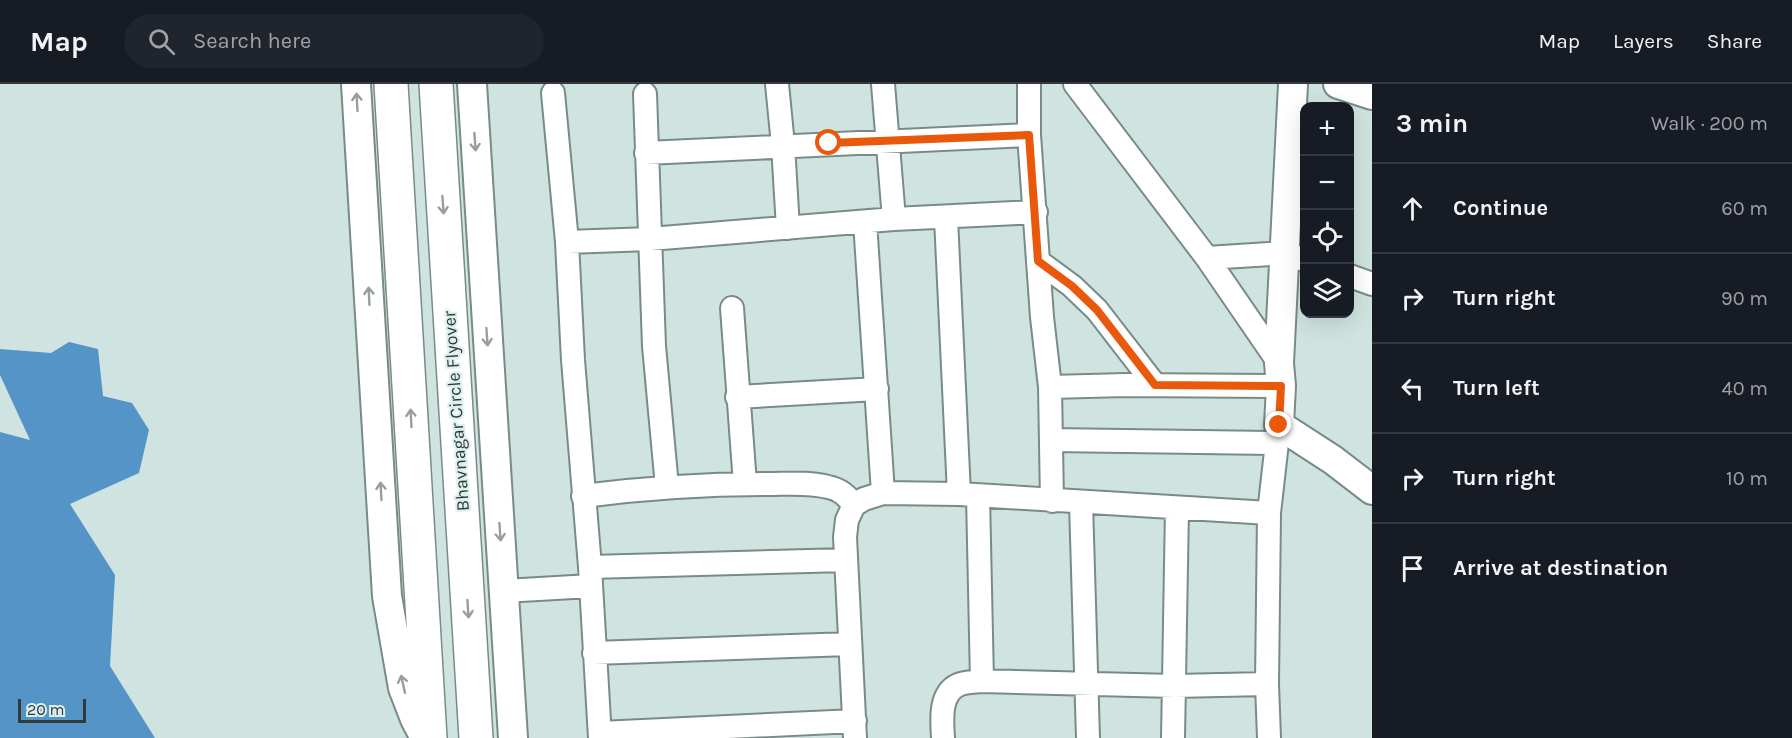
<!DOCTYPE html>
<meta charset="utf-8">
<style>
body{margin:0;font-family:Karla,sans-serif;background:#20242c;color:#f1f3f6}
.controls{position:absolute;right:18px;top:18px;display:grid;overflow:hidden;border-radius:12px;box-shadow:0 6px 24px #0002}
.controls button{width:54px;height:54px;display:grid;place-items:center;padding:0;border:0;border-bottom:2px solid #363941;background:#171b24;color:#f1f3f6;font:30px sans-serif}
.scale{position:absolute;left:18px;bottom:15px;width:68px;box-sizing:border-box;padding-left:6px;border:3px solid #333b3a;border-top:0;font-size:16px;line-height:21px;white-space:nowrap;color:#333b3a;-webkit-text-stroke:4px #dcf1ee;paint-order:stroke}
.stop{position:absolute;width:18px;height:18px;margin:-14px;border:4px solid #ea580c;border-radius:50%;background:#fff}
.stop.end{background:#ea580c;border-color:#fff;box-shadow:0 2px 6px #0008}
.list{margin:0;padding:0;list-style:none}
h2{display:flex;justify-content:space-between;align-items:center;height:78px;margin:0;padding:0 24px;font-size:26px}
h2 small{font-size:20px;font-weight:400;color:#9ea1a6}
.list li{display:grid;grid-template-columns:39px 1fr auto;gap:18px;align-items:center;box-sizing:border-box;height:90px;padding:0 24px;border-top:2px solid #363941}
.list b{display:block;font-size:22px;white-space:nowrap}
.list em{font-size:20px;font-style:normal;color:#9ea1a6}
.icon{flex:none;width:33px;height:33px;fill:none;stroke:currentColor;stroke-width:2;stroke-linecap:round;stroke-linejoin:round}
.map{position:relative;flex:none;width:1372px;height:654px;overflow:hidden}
header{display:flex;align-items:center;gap:36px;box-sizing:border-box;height:84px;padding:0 30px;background:#171b24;border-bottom:2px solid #363941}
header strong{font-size:28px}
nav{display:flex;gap:33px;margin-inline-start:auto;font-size:21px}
.search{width:420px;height:54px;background:#20242c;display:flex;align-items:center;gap:15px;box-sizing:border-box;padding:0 21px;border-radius:33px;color:#9ea1a6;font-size:22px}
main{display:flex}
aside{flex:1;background:#171b24}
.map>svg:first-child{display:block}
.water{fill:#5494c7}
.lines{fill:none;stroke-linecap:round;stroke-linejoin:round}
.minor-casing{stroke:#788b88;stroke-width:26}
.tertiary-casing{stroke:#788b88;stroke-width:32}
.trunk-casing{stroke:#788b88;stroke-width:36}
.minor{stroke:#fff;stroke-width:22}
.tertiary{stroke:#fff;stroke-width:28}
.trunk{stroke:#fff;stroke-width:33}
.oneway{stroke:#999d9c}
.route{stroke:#ea580c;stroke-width:8}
.labels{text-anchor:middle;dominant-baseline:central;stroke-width:4.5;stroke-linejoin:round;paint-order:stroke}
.street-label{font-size:18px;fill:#333b3a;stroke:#dcf1ee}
</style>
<header>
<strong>Map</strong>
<div class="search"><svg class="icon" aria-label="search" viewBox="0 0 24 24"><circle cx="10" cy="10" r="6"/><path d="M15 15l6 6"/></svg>Search here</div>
<nav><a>Map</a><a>Layers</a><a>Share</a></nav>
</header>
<main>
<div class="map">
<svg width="1372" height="654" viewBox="0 0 1372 654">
<rect width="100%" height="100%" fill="#cfe4e0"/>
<!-- water -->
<path class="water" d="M69,258L98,265L103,312L132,319L149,346L139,389L70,420L115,491L110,582L155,654H0V348L30,356L0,291V265L51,269Z"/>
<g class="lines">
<defs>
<path id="minor" d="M777,0L783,61L788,144
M883,0L894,135
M1029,0V51L1042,233L1050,303L1052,417
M1075,0L1207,174L1279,279
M553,9L567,158L573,276L590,483L600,654
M645,10L654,262L667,403
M646,69L1029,51
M946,134L959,410
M865,138L883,409
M567,158L650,155L894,135L1036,128
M1207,174L1286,169L1304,176
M1038,177L1072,202L1097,226L1155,301
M1350,192L1372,200
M732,224L745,400
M1050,303L1126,301L1281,302
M737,313L877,305
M1051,356L1277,359
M583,412C645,404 707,400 768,400C788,400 809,398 828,403C840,405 847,412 854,421
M978,412L982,597
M1081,419L1088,654
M590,483L846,476
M504,507L591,502
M594,569L850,560
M600,649L855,637
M855,654L845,453L847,436L854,421L864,415L883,409L959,410L1269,429
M943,654C942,637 939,610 958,601C964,598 974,598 982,597L1174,602L1267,600
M1173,654L1177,424
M1269,654L1267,600L1269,429L1279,341"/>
<path id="tertiary" d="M356,0L387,512L403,604L415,635L425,654
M472,0L513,654
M1293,0L1279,279L1281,302L1279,341L1333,376L1372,406
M1338,0L1372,11"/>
<path id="trunk" d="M391,0L430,654
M436,0L476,654"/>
</defs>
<!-- minor casing -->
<use href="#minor" class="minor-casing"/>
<!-- tertiary casing -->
<use href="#tertiary" class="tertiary-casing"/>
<!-- trunk casing -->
<use href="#trunk" class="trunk-casing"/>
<!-- minor -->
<use href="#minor" class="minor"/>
<!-- tertiary -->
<use href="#tertiary" class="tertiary"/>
<!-- trunk -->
<use href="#trunk" class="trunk"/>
</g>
<!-- one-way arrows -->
<defs><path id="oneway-shaft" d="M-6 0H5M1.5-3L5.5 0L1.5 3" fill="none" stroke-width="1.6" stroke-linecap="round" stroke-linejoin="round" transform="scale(1.5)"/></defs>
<g class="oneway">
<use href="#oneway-shaft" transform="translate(357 18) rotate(-93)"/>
<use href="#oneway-shaft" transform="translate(475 58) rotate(86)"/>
<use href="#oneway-shaft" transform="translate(443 121) rotate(86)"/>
<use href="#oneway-shaft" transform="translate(369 212) rotate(-93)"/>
<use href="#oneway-shaft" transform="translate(487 253) rotate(86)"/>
<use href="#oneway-shaft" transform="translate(411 334) rotate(-93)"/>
<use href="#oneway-shaft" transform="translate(381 407) rotate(-93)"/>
<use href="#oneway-shaft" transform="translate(500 448) rotate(86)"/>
<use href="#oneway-shaft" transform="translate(468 525) rotate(86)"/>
<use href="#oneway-shaft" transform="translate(403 600) rotate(-103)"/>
</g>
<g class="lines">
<!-- route -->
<path class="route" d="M829,59L1029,51L1038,177L1072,202L1097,226L1155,301L1281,302L1279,341"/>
</g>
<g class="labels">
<!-- street labels -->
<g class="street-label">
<text transform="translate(456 327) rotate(-94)">Bhavnagar Circle Flyover</text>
</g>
</g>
</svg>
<div class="controls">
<button>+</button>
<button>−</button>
<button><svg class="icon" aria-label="locate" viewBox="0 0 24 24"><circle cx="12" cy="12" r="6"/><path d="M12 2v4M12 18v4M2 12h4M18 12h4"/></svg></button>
<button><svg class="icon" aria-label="layers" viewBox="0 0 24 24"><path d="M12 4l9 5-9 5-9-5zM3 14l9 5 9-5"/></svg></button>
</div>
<div class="scale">20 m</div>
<div class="stop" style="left:829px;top:59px"></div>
<div class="stop end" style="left:1279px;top:341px"></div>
</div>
<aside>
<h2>3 min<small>Walk · 200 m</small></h2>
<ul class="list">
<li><svg class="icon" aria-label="ahead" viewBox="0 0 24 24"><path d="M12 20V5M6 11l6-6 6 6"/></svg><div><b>Continue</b></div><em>60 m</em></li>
<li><svg class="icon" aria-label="right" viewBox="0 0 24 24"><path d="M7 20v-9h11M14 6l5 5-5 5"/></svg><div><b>Turn right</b></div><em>90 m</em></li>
<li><svg class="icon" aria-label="left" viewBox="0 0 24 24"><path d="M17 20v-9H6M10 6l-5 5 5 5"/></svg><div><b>Turn left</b></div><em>40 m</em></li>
<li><svg class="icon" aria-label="right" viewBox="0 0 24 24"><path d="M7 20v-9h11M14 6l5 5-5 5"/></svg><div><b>Turn right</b></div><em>10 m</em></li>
<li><svg class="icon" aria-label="arrive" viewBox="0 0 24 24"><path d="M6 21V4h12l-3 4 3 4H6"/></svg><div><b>Arrive at destination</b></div></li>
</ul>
</aside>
</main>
